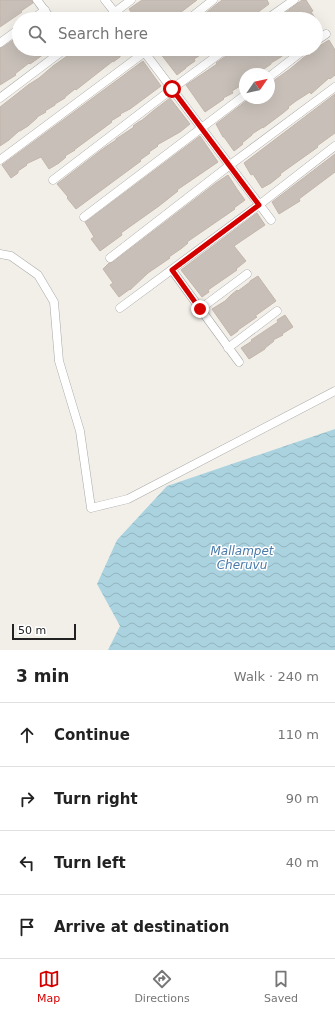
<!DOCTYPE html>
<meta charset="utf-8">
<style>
body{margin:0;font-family:"DejaVu Sans",sans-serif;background:#f2f2f2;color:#222}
.compass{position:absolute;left:239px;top:68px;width:36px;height:36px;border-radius:50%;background:#fff;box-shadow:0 4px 16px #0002;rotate:56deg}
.scale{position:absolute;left:12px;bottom:10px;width:64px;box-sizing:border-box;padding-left:4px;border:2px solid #222;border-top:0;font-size:11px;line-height:14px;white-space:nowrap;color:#222;-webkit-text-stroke:3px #fff;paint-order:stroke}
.stop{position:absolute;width:12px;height:12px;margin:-9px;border:3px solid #d40000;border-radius:50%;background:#fff}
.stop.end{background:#d40000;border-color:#fff;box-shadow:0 1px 4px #0008}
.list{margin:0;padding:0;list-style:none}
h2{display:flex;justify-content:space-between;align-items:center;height:52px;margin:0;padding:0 16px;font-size:17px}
h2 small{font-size:13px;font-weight:400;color:#767676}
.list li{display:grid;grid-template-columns:26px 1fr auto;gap:12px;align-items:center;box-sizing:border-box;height:64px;padding:0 16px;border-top:1px solid #e0e0e0}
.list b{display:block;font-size:15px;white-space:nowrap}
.list em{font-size:13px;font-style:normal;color:#767676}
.icon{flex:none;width:22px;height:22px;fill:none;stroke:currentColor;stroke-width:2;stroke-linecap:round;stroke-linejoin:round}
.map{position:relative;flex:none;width:335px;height:650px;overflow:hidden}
.search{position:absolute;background:#fff;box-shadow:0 4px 16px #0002;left:12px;right:12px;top:12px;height:44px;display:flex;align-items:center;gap:10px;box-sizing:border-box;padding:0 14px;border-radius:22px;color:#767676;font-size:15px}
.sheet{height:308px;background:#fff}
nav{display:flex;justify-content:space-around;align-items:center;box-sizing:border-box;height:56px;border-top:1px solid #e0e0e0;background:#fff;font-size:11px;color:#767676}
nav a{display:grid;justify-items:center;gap:2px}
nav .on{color:#d40000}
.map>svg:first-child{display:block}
.water{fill:url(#water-waves)}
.building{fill:#c7bfb8;stroke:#c4b6ab}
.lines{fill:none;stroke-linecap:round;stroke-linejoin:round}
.minor-casing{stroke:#a9a9a9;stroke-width:9}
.minor{stroke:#fff;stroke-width:8}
.route{stroke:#d40000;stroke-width:5}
.labels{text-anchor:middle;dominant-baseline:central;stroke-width:3;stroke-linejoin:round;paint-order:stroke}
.water-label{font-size:12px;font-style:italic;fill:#4a7aab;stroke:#fff}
</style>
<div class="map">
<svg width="335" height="650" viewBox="0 0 335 650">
<defs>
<pattern id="water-waves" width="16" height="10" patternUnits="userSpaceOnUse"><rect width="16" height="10" fill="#aad3df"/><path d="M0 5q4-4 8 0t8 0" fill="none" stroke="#92b5bf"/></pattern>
</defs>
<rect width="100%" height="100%" fill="#f2efe9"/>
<!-- water -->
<path class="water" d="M335,429V650H108L120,626L97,584L117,540L167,486Z"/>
<!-- building -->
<path class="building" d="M0,0H32L33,3L21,11L22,12L0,27Z
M142,0H197L172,19H136L129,9Z
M222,0H267L269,4L249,19H198Z
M302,0H306L313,11L311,12L316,19H277Z
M19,36V49H51L30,64L29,63L15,74L16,75L0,85V48L3,47Z
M329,40L335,50V75L330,79L329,78L311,94L310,92L296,101L288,107L289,108L283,113L263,128V127L252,134V135L242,143L243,144L234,151L224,137H223L216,124L250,98H269V84L290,69L308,54L309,56L316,48Z
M77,49H130L120,56V57L113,62V61L76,90L75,89L65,97V98L55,104V105L45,111L46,112L37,117V118L28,126L20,131H19L9,140L0,146V107L18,93L28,85L39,78L53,66Z
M157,49H210L194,59L195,61L185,68H186L177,75Z
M236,49H290L281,57L271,63V64L257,74H245V83L232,91L233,93L223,98L224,99L205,112L186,85L217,64L216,63Z
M143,61L161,86L130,109L120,114L121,115L111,121L112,122L74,150H75L65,156L66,157L59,163L49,169L41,157L26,164L27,165L18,171V173L11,178L2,165Z
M335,94V133L317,146L318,147L280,174L281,175L271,183L262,188L253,174L251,175L244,163Z
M170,98L190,124L180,132L157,145L158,146L149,152L150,153L140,160L141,161L76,209L67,198L68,197L57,184L104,148L116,140V139L134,127L133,126L140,121H141L153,111Z
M200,136L218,162L177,190L178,191L159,206L121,233L122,235L100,251L91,239L94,237L85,222L87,221Z
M335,154V172L299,199L300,201L279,214L272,202Z
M228,175L237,189L245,200L234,208L235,209L187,242L188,243L182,248L169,257L170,258L148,273L130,290V289L119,297L110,285L113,283L103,269L109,263L113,262L216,183Z
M257,213L265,225L234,246L246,261L236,269L237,270L208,290L209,292L202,297L181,270Z
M258,276L276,301L255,316L257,317L238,330V331L231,336L212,309L225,301L231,295L237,290L238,291L250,282V281Z
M285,315L293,327L282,334L283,335L273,340L274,341L265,348V349L249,359L241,348L252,341L251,340L278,322L277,320Z"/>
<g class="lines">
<defs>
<path id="minor" d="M37,0L51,19
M105,0L120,19
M33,19L45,10
M106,19L131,0
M189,19L213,0
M267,19L294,0
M316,41L326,34
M0,43L19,29
M142,49L271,220
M269,77L305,49
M0,98L65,49
M0,160L149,49
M53,180L172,89L226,49
M84,217L245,95
M0,254L11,256L38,275L54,302L59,361L80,431L91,508L128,499L335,391
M110,258L230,165L335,87
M172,270L239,362
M120,308L259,205L335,146
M200,309L247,274
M228,348L277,311"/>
</defs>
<!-- minor casing -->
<use href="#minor" class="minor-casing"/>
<!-- minor -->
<use href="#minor" class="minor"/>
</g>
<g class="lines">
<!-- route -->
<path class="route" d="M172,89L259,205L172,270L200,309"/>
</g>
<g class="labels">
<!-- water labels -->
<g class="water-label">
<text x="242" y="551">Mallampet<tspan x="242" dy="14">Cheruvu</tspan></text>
</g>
</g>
</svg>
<svg class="compass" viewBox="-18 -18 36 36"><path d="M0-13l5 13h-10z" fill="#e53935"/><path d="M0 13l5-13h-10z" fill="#767676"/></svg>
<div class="scale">50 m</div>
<div class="stop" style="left:172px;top:89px"></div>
<div class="stop end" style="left:200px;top:309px"></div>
<div class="search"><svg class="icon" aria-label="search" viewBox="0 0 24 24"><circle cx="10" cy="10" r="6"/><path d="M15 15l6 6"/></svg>Search here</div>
</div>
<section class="sheet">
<h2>3 min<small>Walk · 240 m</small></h2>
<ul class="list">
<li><svg class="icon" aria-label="ahead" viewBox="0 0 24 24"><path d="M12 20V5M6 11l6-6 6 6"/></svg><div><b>Continue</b></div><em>110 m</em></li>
<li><svg class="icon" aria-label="right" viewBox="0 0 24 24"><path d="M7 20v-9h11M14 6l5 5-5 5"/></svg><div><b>Turn right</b></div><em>90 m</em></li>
<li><svg class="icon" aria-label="left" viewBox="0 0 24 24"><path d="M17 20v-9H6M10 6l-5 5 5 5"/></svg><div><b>Turn left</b></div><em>40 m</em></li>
<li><svg class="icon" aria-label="arrive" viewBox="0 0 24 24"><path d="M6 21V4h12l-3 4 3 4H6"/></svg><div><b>Arrive at destination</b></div></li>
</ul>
</section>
<nav>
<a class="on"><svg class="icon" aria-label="map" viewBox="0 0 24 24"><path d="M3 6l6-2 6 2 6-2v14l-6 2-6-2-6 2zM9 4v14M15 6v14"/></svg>Map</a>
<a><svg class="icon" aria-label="directions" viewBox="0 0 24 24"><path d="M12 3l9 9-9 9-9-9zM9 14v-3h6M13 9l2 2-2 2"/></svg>Directions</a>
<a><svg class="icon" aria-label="saved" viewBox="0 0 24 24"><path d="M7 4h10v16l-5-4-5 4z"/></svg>Saved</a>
</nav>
